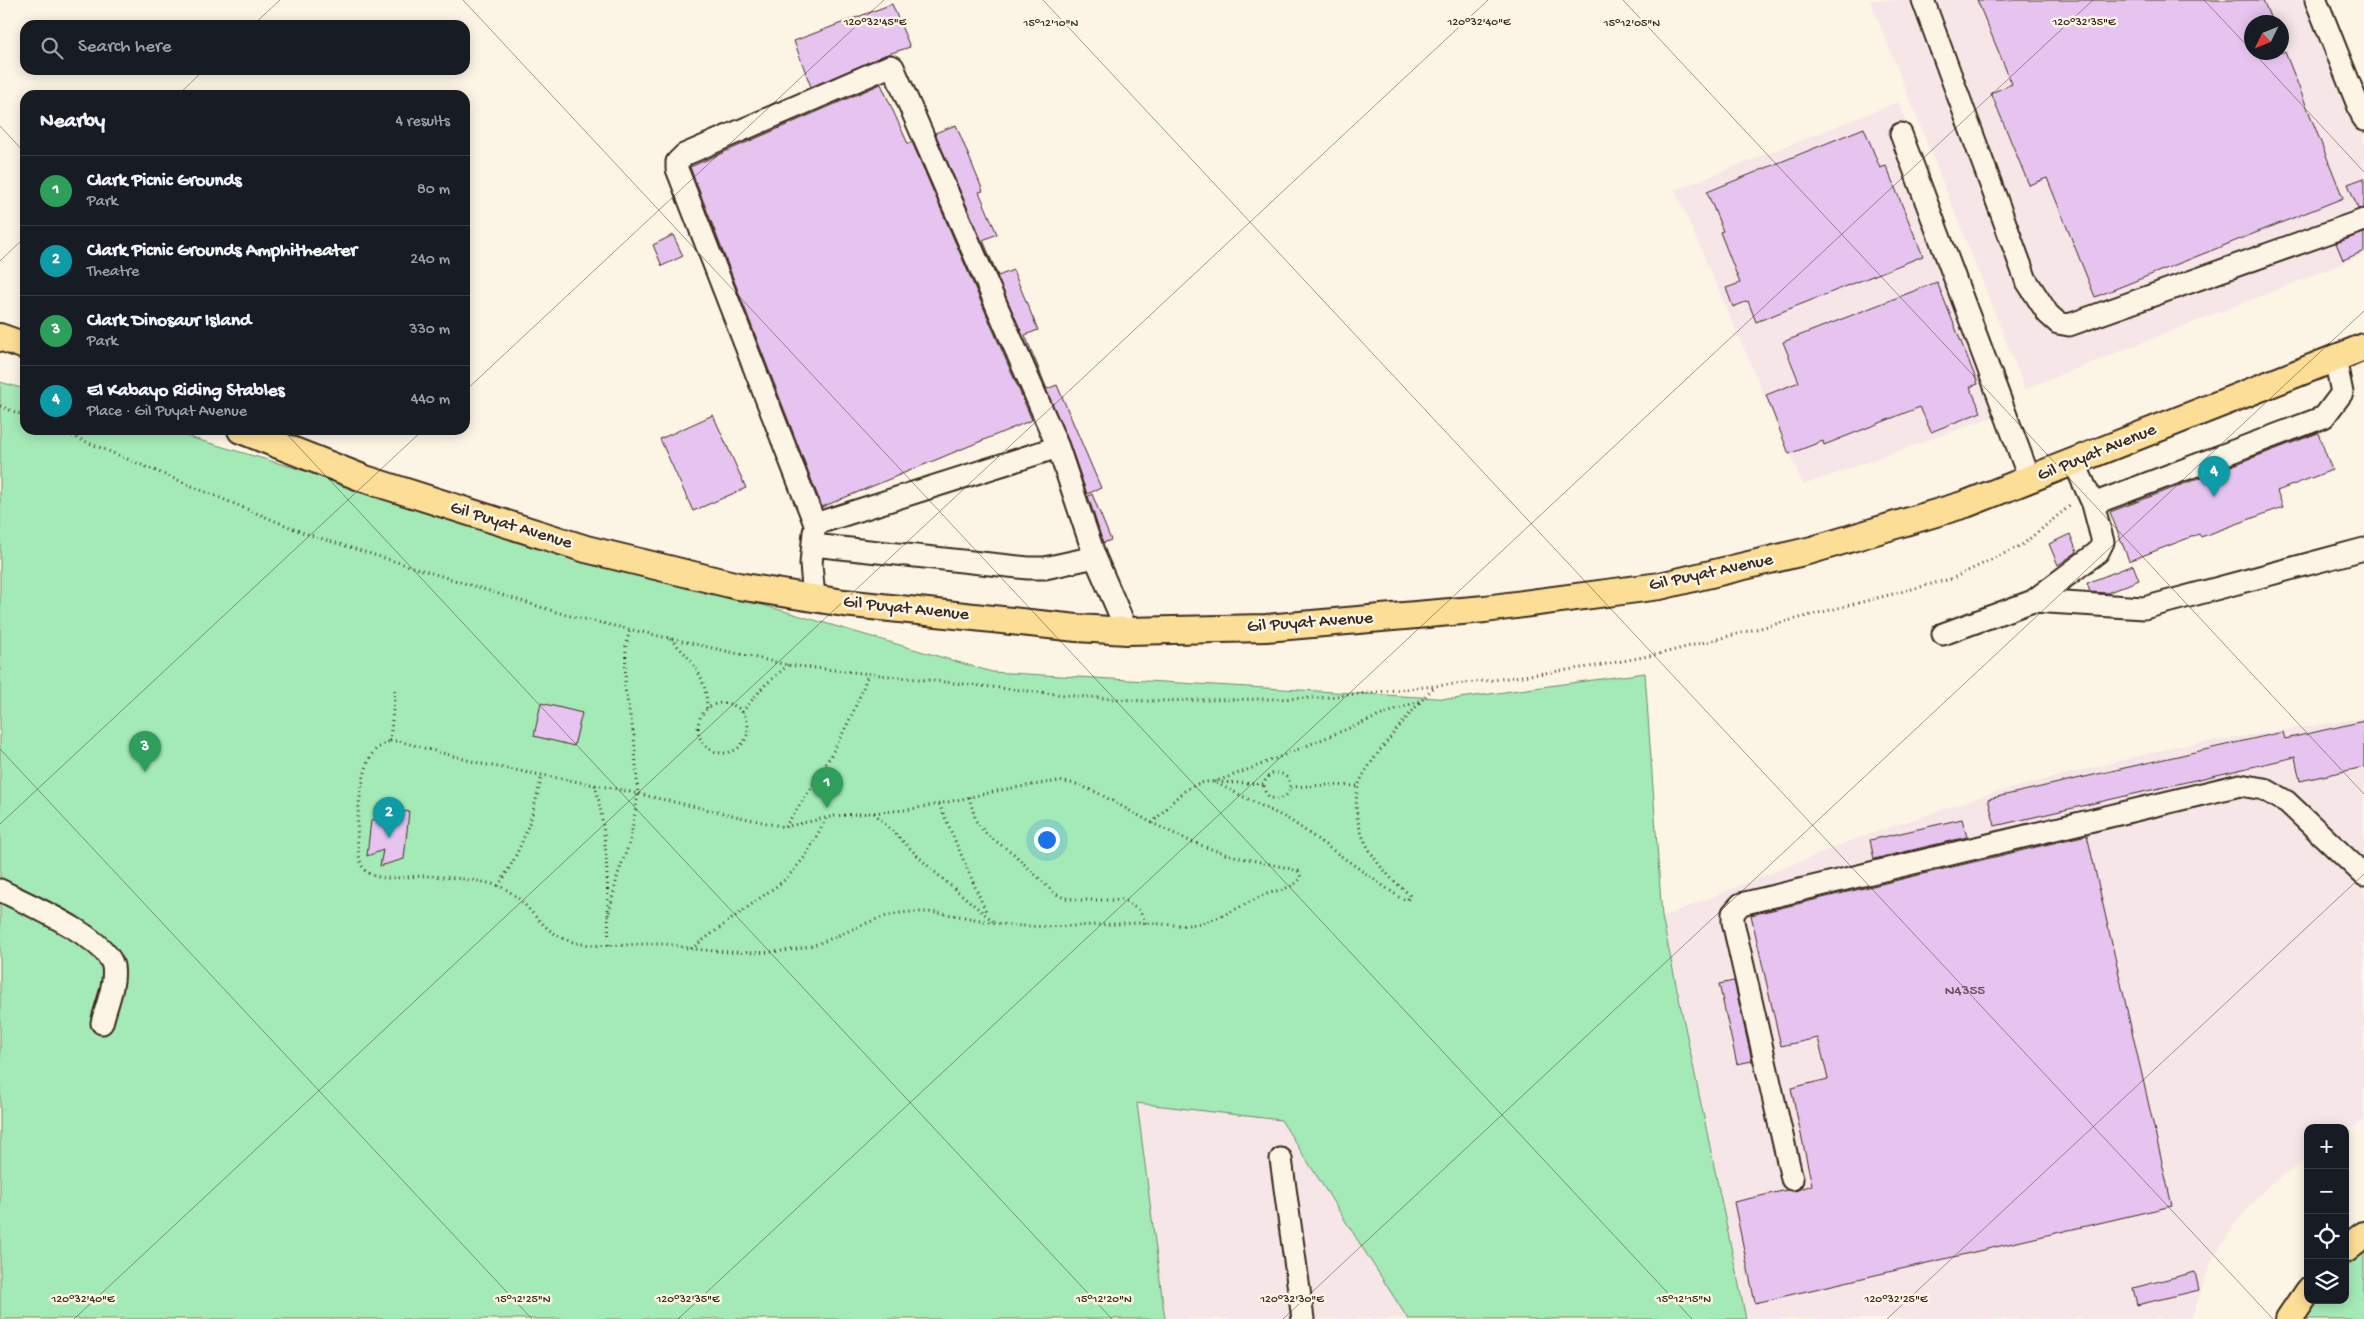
<!DOCTYPE html>
<meta charset="utf-8">
<style>
body{margin:0;font-family:"Gochi Hand",sans-serif;background:#242831;color:#f1f3f6}
.controls{position:absolute;right:15px;bottom:15px;display:grid;overflow:hidden;border-radius:10px;box-shadow:0 2px 12px #0003}
.controls button{width:45px;height:45px;display:grid;place-items:center;padding:0;border:0;border-bottom:1px solid #363941;background:#171b24;color:#f1f3f6;font:25px sans-serif}
.compass{position:absolute;left:2244px;top:15px;width:45px;height:45px;border-radius:50%;background:#171b24;box-shadow:0 2px 12px #0003;rotate:227deg}
.you{position:absolute;left:1046px;top:839px;width:18px;height:18px;margin:-12px;border:4px solid #fff;border-radius:50%;background:#1a73e8;box-shadow:0 0 0 8px #1a73e833}
.badge{display:grid;place-items:center;width:32px;height:32px;border-radius:50%;background:#c8321e;color:#fff;font-size:16px;font-weight:700}
.pin{position:absolute;translate:-50% -41px;filter:drop-shadow(0 1px 2px #0008)}
.pin::after{content:'';position:absolute;top:26px;width:18px;height:15px;background:inherit;clip-path:polygon(0 0,100% 0,50% 100%)}
.list{margin:0;padding:0;list-style:none}
h2{display:flex;justify-content:space-between;align-items:center;height:65px;margin:0;padding:0 20px;font-size:21px}
h2 small{font-size:16px;font-weight:400;color:#9ea1a6}
.list li{display:grid;grid-template-columns:32px 1fr auto;gap:15px;align-items:center;box-sizing:border-box;height:70px;padding:0 20px;border-top:1px solid #363941}
.list b{display:block;font-size:19px;white-space:nowrap}
.list p{margin:0;font-size:16px;white-space:nowrap;color:#9ea1a6}
.list em{font-size:16px;font-style:normal;color:#9ea1a6}
.icon{flex:none;width:28px;height:28px;fill:none;stroke:currentColor;stroke-width:2;stroke-linecap:round;stroke-linejoin:round}
.map{position:relative;flex:none;width:2364px;height:1319px;overflow:hidden}
.search{position:absolute;background:#171b24;box-shadow:0 2px 12px #0003;left:20px;top:20px;width:450px;height:55px;display:flex;align-items:center;gap:12px;box-sizing:border-box;padding:0 18px;border-radius:15px;color:#9ea1a6;font-size:19px}
.panel{position:absolute;background:#171b24;box-shadow:0 2px 12px #0003;left:20px;top:90px;width:450px;height:345px;border-radius:15px}
.map>svg:first-child{display:block}
.built{fill:#f6e6e8;fill-rule:evenodd}
.green{fill:#a4eab7;stroke:#708a6a}
.building{fill:#e7c4f0;stroke:#3b2a1e}
.lines{fill:none;stroke-linecap:round;stroke-linejoin:round}
.minor-casing{stroke:#3b2a1e;stroke-width:25}
.major-casing{stroke:#3b2a1e;stroke-width:30}
.path{stroke:#3b2a1e;stroke-width:3;stroke-dasharray:1 4;stroke-linecap:butt}
.minor{stroke:#fcf5e5;stroke-width:21}
.major{stroke:#fdde96;stroke-width:26}
.ticks{fill:none;stroke:#3b2a1e;stroke-width:1;stroke-opacity:0.45}
.labels{text-anchor:middle;dominant-baseline:central;stroke-width:5;stroke-linejoin:round;paint-order:stroke}
.number-label{font-size:15px;fill:#665052}
.street-label{font-size:18px;fill:#3b2a1e;stroke:#fcf5e5}
.ticks-label{font-size:12px;text-anchor:middle;fill:#3b2a1e;stroke:#fcf5e5;stroke-width:5;stroke-linejoin:round;paint-order:stroke}
</style>
<div class="map">
<svg width="2364" height="1319" viewBox="0 0 2364 1319">
<rect width="100%" height="100%" fill="#fcf5e5"/>
<filter id="ink" filterUnits="userSpaceOnUse"><feTurbulence type="fractalNoise" baseFrequency=".02" numOctaves="2"/><feDisplacementMap in="SourceGraphic" scale="10" xChannelSelector="R" yChannelSelector="G"/><feConvolveMatrix kernelMatrix="1 2 1 2 8 2 1 2 1" color-interpolation-filters="sRGB"/></filter>
<g filter="url(#ink)">
<!-- built -->
<path class="built" d="M1870,0H2329L2364,90V255L2025,389ZM2252,22H2282V52H2252Z
M1898,102L2018,408L1803,485L1675,190Z
M2364,718V1120L2345,1132V1128H2308V1157L2269,1185L2237,1221L2212,1260L2191,1319H1746L1662,917L1855,839L1989,794L2178,746Z
M1136,1103L1281,1120L1408,1319H1165Z"/>
<!-- green -->
<path class="green" d="M0,382L25,389V430H165L992,672L1453,699L1645,673L1662,917L1746,1319H1408L1281,1120L1137,1103L1165,1319H0Z
M2364,1251V1319H2306L2318,1300H2345V1269Z"/>
<!-- building -->
<path class="building" d="M1977,0H2263L2272,22H2252V52H2285L2343,198L2095,297L2047,178L2029,185L1991,93L2012,84Z
M892,4L910,47L885,55L811,87L794,41Z
M881,84L908,144L912,142L1032,420L822,507L690,167Z
M956,125L983,191L979,192L997,234L983,240L998,276L1013,270L1038,330L1025,335L1029,345L1047,389L1057,385L1101,488L1087,494L1069,442L935,133Z
M1864,128L1880,168L1886,166L1923,256L1756,322L1748,301L1733,307L1726,288L1740,283L1720,232L1723,231L1707,192Z
M2364,178V208L2358,209L2348,184Z
M2364,233V251L2343,260L2336,243Z
M673,235L683,256L662,266L653,245Z
M1937,282L1978,384L1970,387L1981,412L1931,432L1920,407L1824,445L1823,441L1789,454L1766,395L1799,382L1783,342Z
M713,415L746,488L693,511L660,439Z
M2318,433L2332,470L2277,491L2283,507L2201,537L2199,534L2129,561L2110,512Z
M1092,494L1111,540L1103,543L1088,496Z
M2070,534L2077,552L2058,565L2049,544Z
M2133,565L2139,580L2107,593L2090,592L2087,583Z
M541,703L582,713L574,746L534,736Z
M2364,721V767L2300,781L2295,757L1995,826L1988,799L2283,732L2285,739Z
M409,811L404,859L380,866L383,850L367,856L371,820Z
M1962,819L1967,837L1874,859L1870,840Z
M2087,835L2172,1206L1755,1303L1734,1202L1787,1190L1795,1191L1812,1185L1791,1088L1828,1079L1818,1038L1781,1046L1751,915Z
M1734,981L1752,1061L1737,1064L1719,984Z
M2195,1272L2199,1290L2137,1305L2133,1288Z"/>
<g class="lines">
<defs>
<path id="minor" d="M1923,0L2026,280L2048,314L2058,323L2069,325L2364,220
M2316,0L2364,120
M1901,134L2030,480
M1058,447L893,67L890,66L684,155L677,162V169L815,524L1058,447L1095,557L1127,631
M2093,504L2324,417L2342,393L2335,358
M813,545L1028,568H1045L1095,557
M814,598L811,564L814,532
M2033,601L2144,608L2364,549
M1943,634L2033,601L2098,552L2103,542L2093,504L2074,462
M0,890C27,904 106,937 113,966C116,984 106,1006 102,1023
M1281,1159L1303,1319
M1792,1179L1733,922V913L1741,904L2240,785L2264,789L2287,802L2364,875"/>
<path id="major" d="M0,337L25,346
M241,430L365,479L586,549L738,586L844,603L1077,628L1127,631L1266,628L1485,609L1660,586L1812,550L1966,504L2364,347
M2345,1250L2364,1235
M2289,1319L2308,1291"/>
</defs>
<!-- minor casing -->
<use href="#minor" class="minor-casing"/>
<!-- major casing -->
<use href="#major" class="major-casing"/>
<!-- path -->
<path class="path" d="M0,406L25,416
M58,430L304,533L566,615L788,665L1074,696L1146,701L1319,698L1493,680L1596,666L1659,654L1951,579L2022,545L2072,504
M670,639C692,659 707,678 707,708
M698 728a25 25 0 1 1 50 0a25 25 0 1 1-50 0Z
M742,712L764,686L788,665
M390,741H399L482,764L617,789L784,827L835,816L905,810L939,804L1006,789L1059,781L1076,784L1098,793L1152,823L1192,842L1225,854L1292,869L1298,871L1301,877C1296,889 1274,890 1262,896C1242,905 1222,918 1201,923C1182,928 1163,923 1144,923C1099,924 1054,929 1009,925C977,921 947,911 914,912C874,912 840,940 802,948C766,955 731,953 695,949C684,948 673,944 662,944C635,943 609,948 583,944C537,938 532,897 496,885C481,880 440,876 424,876C407,876 382,882 368,873C348,862 360,771 372,754C376,748 383,744 390,741Z
M390,741L395,690
M1264 786a13 13 0 1 1 26 0a13 13 0 1 1-26 0Z
M1214,782C1284,758 1350,725 1420,701
M1217,782L1264,784
M595,785C609,837 607,892 609,946
M1291,787L1324,785L1358,786
M969,797L976,821L988,836L1013,853L1054,893L1064,898L1082,900H1124L1139,910L1146,923
M939,804L987,914
M874,813L931,869L993,921
M1152,823C1170,806 1187,779 1214,782L1290,820L1399,897L1407,900L1410,897L1409,894C1376,868 1349,831 1358,787C1363,766 1417,705 1434,687
M785,827C820,776 848,732 868,674
M498,886C522,851 533,816 542,775
M608,917L618,874L630,841L638,794L634,736L625,689L626,646L630,629
M691,949L786,879L805,857L826,819"/>
<!-- minor -->
<use href="#minor" class="minor"/>
<!-- major -->
<use href="#major" class="major"/>
</g>
</g>
<!-- ticks -->
<path class="ticks" d="M463,0L1692,1319M1043,0L2273,1319M1623,0L2364,794M2204,0L2252,51M253,25L280,0M2253,52L2364,172M178,95L204,70M0,126L25,153M0,261L25,237M465,391L884,0M283,430L1112,1319M0,749L532,1319M0,824L423,430M74,1319L1488,0M678,1319L2093,0M1283,1319L2364,311M1887,1319L2364,874"/>
<g class="labels">
<!-- number labels -->
<g class="number-label">
<text x="1965" y="991">N4355</text>
</g>
<!-- street labels -->
<g class="street-label">
<text transform="translate(2097 453) rotate(-22)">Gil Puyat Avenue</text>
<text transform="translate(511 526) rotate(17)">Gil Puyat Avenue</text>
<text transform="translate(1711 573) rotate(-12)">Gil Puyat Avenue</text>
<text transform="translate(906 609) rotate(6)">Gil Puyat Avenue</text>
<text transform="translate(1310 623) rotate(-4)">Gil Puyat Avenue</text>
</g>
</g>
<g class="ticks-label">
<text x="875" y="25">120°32'45"E</text>
<text x="1479" y="25">120°32'40"E</text>
<text x="2084" y="25">120°32'35"E</text>
<text x="1051" y="26">15°12'10"N</text>
<text x="1632" y="26">15°12'05"N</text>
<text x="523" y="1302">15°12'25"N</text>
<text x="1104" y="1302">15°12'20"N</text>
<text x="1684" y="1302">15°12'15"N</text>
<text x="83" y="1302">120°32'40"E</text>
<text x="688" y="1302">120°32'35"E</text>
<text x="1292" y="1302">120°32'30"E</text>
<text x="1896" y="1302">120°32'25"E</text>
</g>
</svg>
<div class="controls">
<button>+</button>
<button>−</button>
<button><svg class="icon" aria-label="locate" viewBox="0 0 24 24"><circle cx="12" cy="12" r="6"/><path d="M12 2v4M12 18v4M2 12h4M18 12h4"/></svg></button>
<button><svg class="icon" aria-label="layers" viewBox="0 0 24 24"><path d="M12 4l9 5-9 5-9-5zM3 14l9 5 9-5"/></svg></button>
</div>
<svg class="compass" viewBox="-18 -18 36 36"><path d="M0-13l5 13h-10z" fill="#e53935"/><path d="M0 13l5-13h-10z" fill="#9ea1a6"/></svg>
<div class="you"></div>
<div class="pin badge" style="left:827px;top:808px;background:#2e9e5b">1</div>
<div class="pin badge" style="left:389px;top:838px;background:#0f9aa8">2</div>
<div class="pin badge" style="left:145px;top:772px;background:#2e9e5b">3</div>
<div class="pin badge" style="left:2214px;top:497px;background:#0f9aa8">4</div>
<div class="search"><svg class="icon" aria-label="search" viewBox="0 0 24 24"><circle cx="10" cy="10" r="6"/><path d="M15 15l6 6"/></svg>Search here</div>
<section class="panel">
<h2>Nearby<small>4 results</small></h2>
<ul class="list">
<li><span class="badge" style="background:#2e9e5b">1</span><div><b>Clark Picnic Grounds</b><p>Park</p></div><em>80 m</em></li>
<li><span class="badge" style="background:#0f9aa8">2</span><div><b>Clark Picnic Grounds Amphitheater</b><p>Theatre</p></div><em>240 m</em></li>
<li><span class="badge" style="background:#2e9e5b">3</span><div><b>Clark Dinosaur Island</b><p>Park</p></div><em>330 m</em></li>
<li><span class="badge" style="background:#0f9aa8">4</span><div><b>El Kabayo Riding Stables</b><p>Place · Gil Puyat Avenue</p></div><em>440 m</em></li>
</ul>
</section>
</div>
